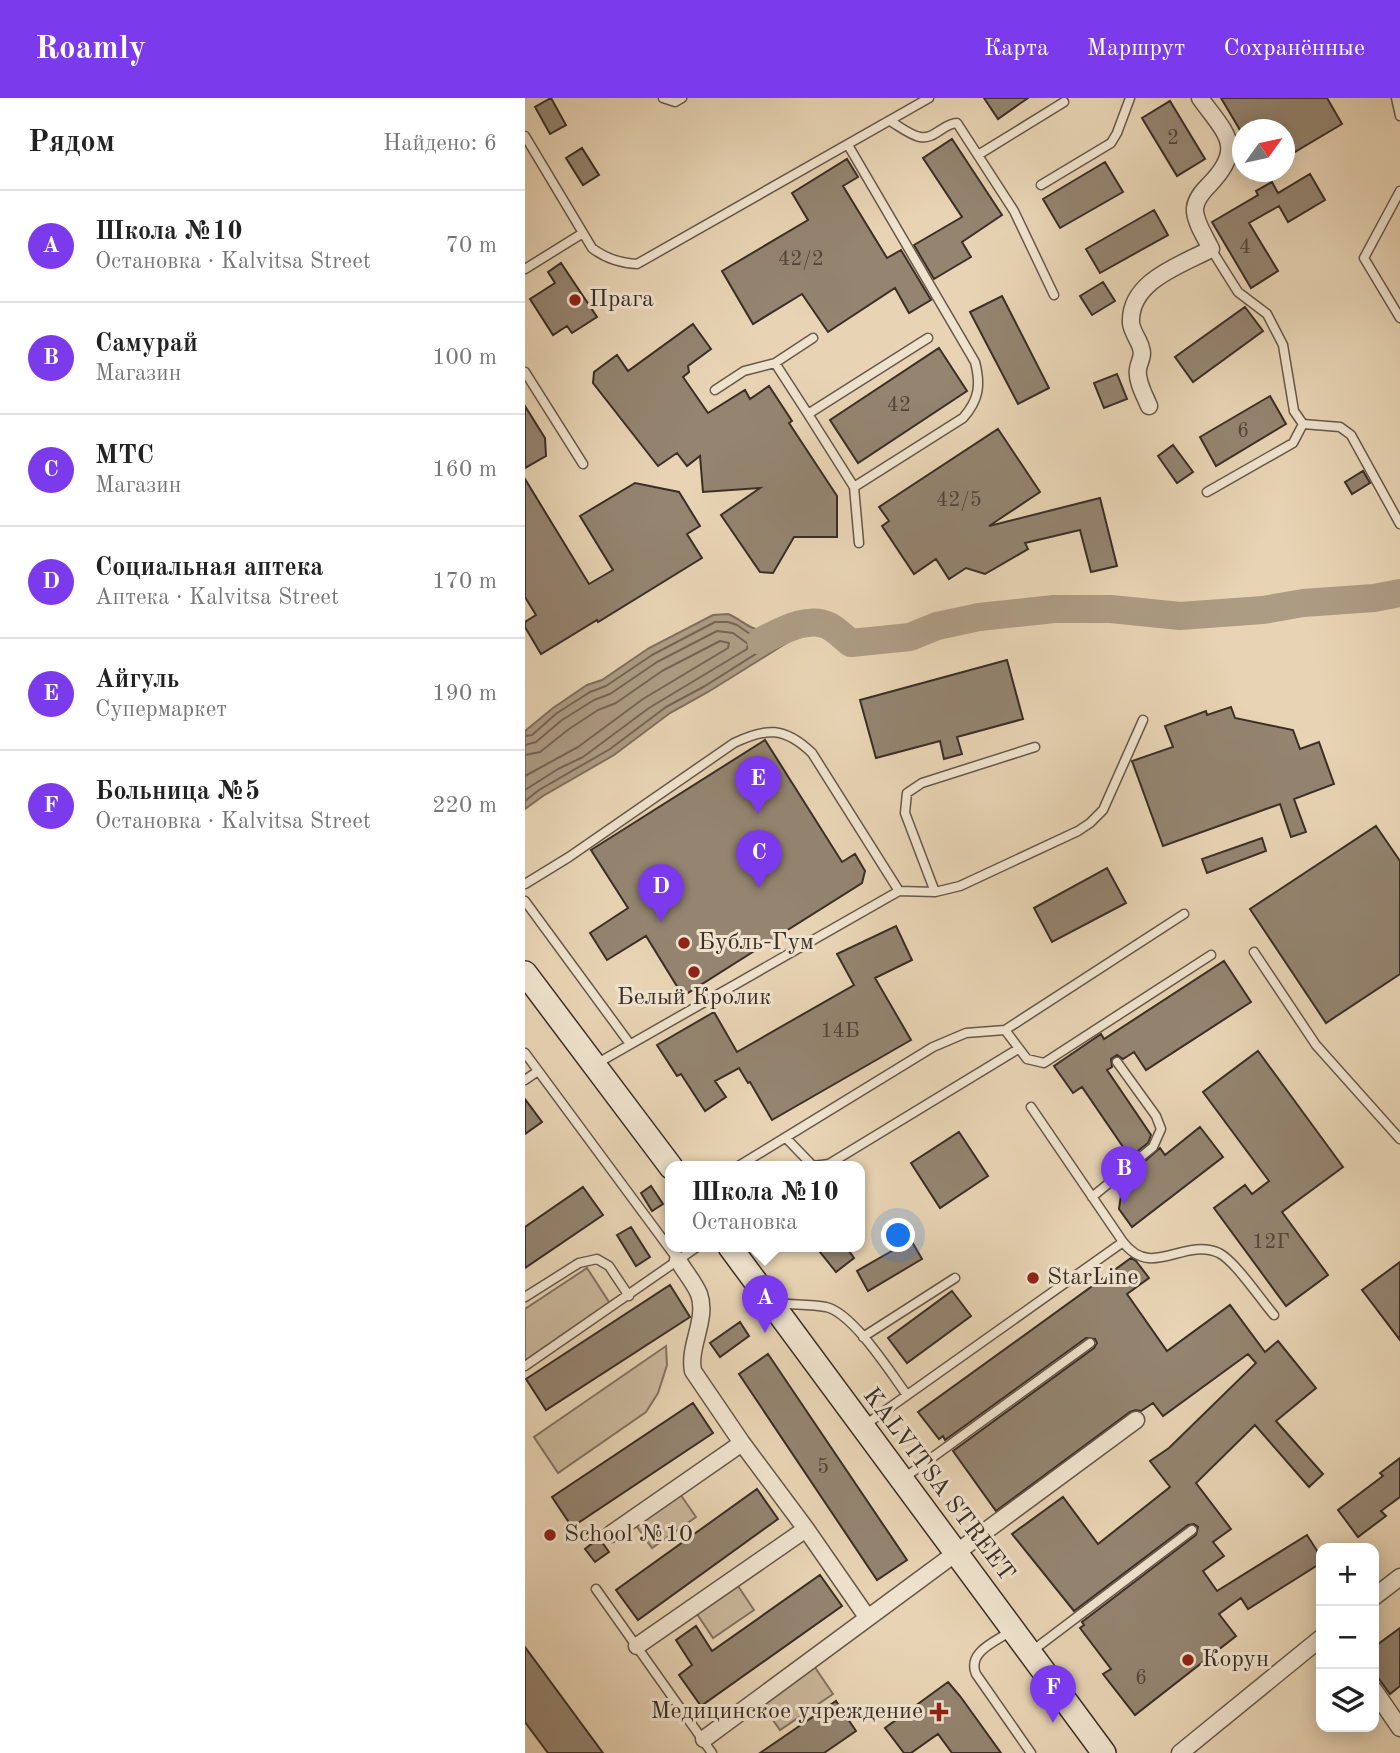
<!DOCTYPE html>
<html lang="ru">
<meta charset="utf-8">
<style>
body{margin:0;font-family:"Old Standard TT",serif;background:#f2f2f2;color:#222}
.controls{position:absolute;right:21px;bottom:21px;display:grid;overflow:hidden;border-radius:14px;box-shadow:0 4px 18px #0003}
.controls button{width:63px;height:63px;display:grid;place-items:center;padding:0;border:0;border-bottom:2px solid #e0e0e0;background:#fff;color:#222;font:35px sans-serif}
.compass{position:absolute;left:707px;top:21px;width:63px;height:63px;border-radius:50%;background:#fff;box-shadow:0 4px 18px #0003;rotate:57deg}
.you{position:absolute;left:374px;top:1138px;width:24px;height:24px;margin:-18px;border:5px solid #fff;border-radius:50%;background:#1a73e8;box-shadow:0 0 0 10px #1a73e833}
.badge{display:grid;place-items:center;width:46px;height:46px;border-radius:50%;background:#7c3aed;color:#fff;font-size:23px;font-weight:700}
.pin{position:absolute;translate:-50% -58px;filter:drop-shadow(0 2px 4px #0008)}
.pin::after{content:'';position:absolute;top:37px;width:24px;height:21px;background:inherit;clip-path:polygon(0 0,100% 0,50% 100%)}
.popup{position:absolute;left:140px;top:1063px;width:200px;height:91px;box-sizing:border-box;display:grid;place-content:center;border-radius:14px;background:#fff;filter:drop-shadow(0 2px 5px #0005);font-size:23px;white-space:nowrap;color:#767676}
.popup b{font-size:26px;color:#222}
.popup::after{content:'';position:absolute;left:50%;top:100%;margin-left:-14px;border:14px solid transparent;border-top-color:#fff}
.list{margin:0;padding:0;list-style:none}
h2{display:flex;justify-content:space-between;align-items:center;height:91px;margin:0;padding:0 28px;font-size:30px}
h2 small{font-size:23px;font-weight:400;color:#767676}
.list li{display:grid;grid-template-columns:46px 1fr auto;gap:21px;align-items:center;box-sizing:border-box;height:112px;padding:0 28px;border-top:2px solid #e0e0e0}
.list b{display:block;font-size:26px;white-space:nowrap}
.list p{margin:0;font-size:23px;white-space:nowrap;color:#767676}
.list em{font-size:23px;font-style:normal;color:#767676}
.icon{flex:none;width:38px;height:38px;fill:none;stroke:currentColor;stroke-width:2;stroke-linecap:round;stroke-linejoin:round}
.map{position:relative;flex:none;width:875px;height:1655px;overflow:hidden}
header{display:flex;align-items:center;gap:42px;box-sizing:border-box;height:98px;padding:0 35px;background:#7c3aed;color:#fff}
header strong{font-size:33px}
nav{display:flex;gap:38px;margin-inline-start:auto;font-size:24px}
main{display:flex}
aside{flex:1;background:#fff}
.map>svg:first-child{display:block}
.green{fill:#cab89c;stroke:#827362;stroke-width:2}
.water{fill:#ad9c84;stroke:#7f705f;stroke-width:2}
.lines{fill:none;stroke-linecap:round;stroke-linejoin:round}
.shore{stroke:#746556;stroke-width:2}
.river{stroke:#ad9c84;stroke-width:28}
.building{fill:#948470;stroke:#3a2e27;stroke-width:2}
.lane-casing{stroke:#66584a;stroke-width:11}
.street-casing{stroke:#66584a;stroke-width:19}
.secondary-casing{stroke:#3a2e27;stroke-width:26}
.lane{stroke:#f0e3ce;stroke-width:8}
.street{stroke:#f0e3ce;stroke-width:16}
.secondary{stroke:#f0e3ce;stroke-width:23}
.poi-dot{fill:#8f2418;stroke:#f0e3ce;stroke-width:2.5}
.labels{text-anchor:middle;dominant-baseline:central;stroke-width:6;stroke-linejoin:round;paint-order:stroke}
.number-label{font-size:21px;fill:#504439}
.poi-label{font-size:24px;fill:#3a2e27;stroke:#f0e3ce;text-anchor:start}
.street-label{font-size:24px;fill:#3a2e27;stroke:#f0e3ce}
</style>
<header>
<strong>Roamly</strong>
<nav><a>Карта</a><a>Маршрут</a><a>Сохранённые</a></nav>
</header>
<main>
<aside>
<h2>Рядом<small>Найдено: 6</small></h2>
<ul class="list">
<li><span class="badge">A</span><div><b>Школа №10</b><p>Остановка · Kalvitsa Street</p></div><em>70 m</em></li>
<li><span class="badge">B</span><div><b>Самурай</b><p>Магазин</p></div><em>100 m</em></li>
<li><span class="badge">C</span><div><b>МТС</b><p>Магазин</p></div><em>160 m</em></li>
<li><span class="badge">D</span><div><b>Социальная аптека</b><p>Аптека · Kalvitsa Street</p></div><em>170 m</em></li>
<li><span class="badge">E</span><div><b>Айгуль</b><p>Супермаркет</p></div><em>190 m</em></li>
<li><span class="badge">F</span><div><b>Больница №5</b><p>Остановка · Kalvitsa Street</p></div><em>220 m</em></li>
</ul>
</aside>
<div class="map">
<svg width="875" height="1655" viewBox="0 0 875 1655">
<rect width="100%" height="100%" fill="#e8d4b4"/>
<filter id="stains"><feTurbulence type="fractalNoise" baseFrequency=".00286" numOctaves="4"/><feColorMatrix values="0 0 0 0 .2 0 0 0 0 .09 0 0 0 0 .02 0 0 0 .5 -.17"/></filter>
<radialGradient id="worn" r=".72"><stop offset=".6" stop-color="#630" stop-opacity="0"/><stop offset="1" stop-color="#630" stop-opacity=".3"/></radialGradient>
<!-- green -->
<path class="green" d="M62,1170L86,1207L0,1264V1211Z
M141,1248L142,1267L133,1295L121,1314L33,1375L9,1339Z
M155,1396L171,1419L127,1450L110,1426Z
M213,1488L229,1512L188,1540L172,1516Z
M289,1568L308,1596L255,1632L236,1605Z"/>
<!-- water -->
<path class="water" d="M203,516C213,520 219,526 228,530C241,536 256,531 269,528L268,541L183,594L145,615L89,657L18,698L0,711V633L28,610L62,587L77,582L124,550L188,517Z"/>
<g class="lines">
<!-- shore -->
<path class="shore" d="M0,638L7,637L32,615L65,594L81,588L127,557L190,524H203L212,527L225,536L247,543L245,547L180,588L141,609L85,651L14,692L0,703
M0,647L11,644L37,622L69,602L85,596L132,564L192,533L208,535L223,546L222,551L124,610L58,659L33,671L0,692
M0,657L15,654L44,631L73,612L91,605L137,573L195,543L204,545L203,550L118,601L53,649L0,678"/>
<!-- river -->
<path class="river" d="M236,543C255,534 283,517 304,528C312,532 319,540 326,545L385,539L412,528L454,519L529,511H586L655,518L738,512L778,505L849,500L875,495"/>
</g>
<!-- building -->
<path class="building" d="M26,0L41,27L25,36L10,9Z
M459,0H503L473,21Z
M696,0H802L817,26L768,55L760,40V32H715Z
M645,3L680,61L652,78L617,20Z
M427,41L477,117L437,144L446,159L409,181L389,147L437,119L398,60Z
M57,50L74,77L58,87L41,60Z
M322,61L333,79L318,88L362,160L376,152L406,202L384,215L370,190L303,234L277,196L228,226L197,173L283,122L267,95Z
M580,64L598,94L535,130L518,101Z
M785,76L800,102L763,124L754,108L724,125L753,173L726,190L687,124L733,97L731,93L747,84L753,95Z
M629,112L643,137L575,175L561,151Z
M36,165L72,219L47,235L42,228L28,237L5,201L30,185L23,174Z
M578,184L590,203L567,217L555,198Z
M477,198L524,290L493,306L445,214Z
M720,209L738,233L668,284L650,259Z
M168,226L186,251L163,268L164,274L158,279L183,315L220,292L225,301L244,288L267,323L264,325L312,398V439H269L248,475L235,474L196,417L235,390L178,394L175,358L162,368L152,355L133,368L68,285L69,274L92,257L103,273Z
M414,250L442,293L333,365L305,322Z
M592,276L602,301L579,310L569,285Z
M745,298L761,326L691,368L675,339Z
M0,308L20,340L21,358L0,370Z
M473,331L515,394L464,428L575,400L592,468L566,474L555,432L500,445L503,451L460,476L441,470L424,481L411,461L389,476L357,428L364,423L354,409Z
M648,347L668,374L652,385L633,358Z
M838,373L845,385L827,396L820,384Z
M0,381L64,486L88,472L55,418L110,385L154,394L175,428L162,436L177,460L73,524L72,522L16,556L0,529V524L11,517L0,499Z
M482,562L498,621L432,639L437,656L419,661L415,643L351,660L335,602Z
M706,609L710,620L768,632L775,651L794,644L809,686L769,701L781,734L766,739L755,706L638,748L607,663L648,649L640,628L681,613L682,617Z
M240,642L317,764L330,756L340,773L337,785L158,898L121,838L82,862L65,835L103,810L66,752Z
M851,728L875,763V876L801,925L725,811Z
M737,740L741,753L682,775L677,761Z
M582,770L601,805L527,844L509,810Z
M371,828L387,862L350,880L386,942L247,1022L225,984L223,985L214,970L190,983L201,999L180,1013L156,976L152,978L132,947L189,914L212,954L329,887L312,856Z
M699,863L726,904L621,972L609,954L598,961L592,957L586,961L587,969L582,972L626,1037L623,1045L605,1059L557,989L548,995L529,968L576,936L579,941Z
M733,953L818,1069L757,1114L803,1177L761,1208L689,1110L720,1087L727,1096L744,1083L678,994Z
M0,1001L17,1024L0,1036Z
M675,1029L698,1059L607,1129L594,1111L597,1090L616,1075L612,1070L635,1050L640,1057Z
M434,1034L463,1078L415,1110L386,1065Z
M126,1088L138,1106L127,1113L116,1095Z
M58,1089L78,1117L0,1170V1129Z
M106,1129L125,1159L111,1168L92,1137Z
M386,1142L397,1161L343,1193L332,1173Z
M291,1149H321L329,1160L311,1174Z
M606,1160L611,1163L624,1180L602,1196L642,1253L705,1207L740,1254L753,1243L791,1290L751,1323L798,1376L784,1389L730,1327L671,1385L706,1431L688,1444L699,1458L678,1473L692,1493L782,1437L796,1459V1465L723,1511L716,1500L694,1516L711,1538L610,1617L578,1576L586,1571L555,1530L559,1527L557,1524L671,1437L673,1429L669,1426L663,1427L549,1513L487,1436L538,1399L573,1446L645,1389L625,1363L644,1350L731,1265L723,1256L638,1318L628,1305L616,1313L611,1312L605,1314L471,1413L428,1353L569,1250L572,1245L570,1241L561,1240L420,1342L418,1338L414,1341L393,1314Z
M875,1164V1242L837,1192Z
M145,1187L165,1219L21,1312L1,1281Z
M427,1193L446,1218L382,1265L363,1240Z
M215,1224L224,1238L195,1259L185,1245Z
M243,1256L382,1462L352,1482L214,1276Z
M168,1305L188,1335L47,1429L27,1399Z
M875,1360V1399L856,1413L861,1418L833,1439L813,1412L858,1378L855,1375Z
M232,1391L253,1421L113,1522L91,1492Z
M74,1440L84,1454L70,1464L60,1451Z
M295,1477L317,1508L176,1608L154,1577L167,1567L151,1542L171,1528L187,1553Z
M875,1530V1588L865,1596L849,1574V1549Z
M0,1549L78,1655H23L0,1624Z
M423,1584L435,1598L476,1655H427L413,1636L386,1655H379L360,1630Z
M311,1603L331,1633L299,1655H235Z"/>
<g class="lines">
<defs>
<path id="lane" d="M138,0L150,4L157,0
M871,0L875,18
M365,23C374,28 385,37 395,39C409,42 419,25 432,25L489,113L529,197
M0,38L67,150C81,161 95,165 112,166L404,0
M323,47L450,264C456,287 454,302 438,320L329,389L283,316L403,240
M453,57L539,4
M516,87L586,45L592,35L605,0
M875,93L839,160L875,220
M0,171L58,135
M250,265L288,240
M0,274L58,366
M190,292L219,273L250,265L283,316
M778,326L815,329L826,337L875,426
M329,389L334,445
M682,394L768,345L778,326L769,313L758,247L742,216L713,194L686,151
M0,786L44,759L209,645C241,630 259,628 287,655L374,793L71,966
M374,793L410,794L380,715L382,695L397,685L510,649
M410,794L435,788L553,733L565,725L578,712L618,622
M0,803L105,946
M729,854L791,947L875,1041
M480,932L502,961L519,965L686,857
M0,955L153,1162
M0,982L13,973
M261,1040L288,1068L304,1066L493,951
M212,1069L408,949L441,935L480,932L659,816
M567,1099L628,1049L636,1031L631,1018L592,964
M598,1144C627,1182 658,1139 694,1155C710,1163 736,1202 749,1217
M0,1199L54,1165L72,1161L84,1168L104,1198
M251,1205C267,1207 285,1206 301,1209C328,1215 365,1274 382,1297
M338,1239L430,1180
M0,1268L172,1149
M340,1327L598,1144L506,1009
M379,1380L565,1245
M71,1491L187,1655
M486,1533C470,1544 442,1554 451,1576L506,1655
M507,1553L667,1432"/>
<path id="street" d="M624,308C620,298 611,283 613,271C614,264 619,258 616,250C614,242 607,234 606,225C604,183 656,167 686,151C681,140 669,123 670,110C671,101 677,94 684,87C721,49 701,36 675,0
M153,1162C159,1173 169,1184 174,1196C183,1221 163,1248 168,1273L217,1345L281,1431L342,1519
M86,1436L217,1345
M849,1499L875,1479
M112,1548L281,1431
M849,1592L875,1630
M179,1641L611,1322
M655,1655L796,1540"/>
<path id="secondary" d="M0,875L146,1069
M205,1149L579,1655"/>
</defs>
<!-- lane casing -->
<use href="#lane" class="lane-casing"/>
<!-- street casing -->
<use href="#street" class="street-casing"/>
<!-- secondary casing -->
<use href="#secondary" class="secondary-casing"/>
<!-- lane -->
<use href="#lane" class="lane"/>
<!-- street -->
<use href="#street" class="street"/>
<!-- secondary -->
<use href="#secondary" class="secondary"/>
</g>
<!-- markers -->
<g class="poi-dot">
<circle cx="50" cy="202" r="7"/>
<circle cx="159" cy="845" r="7"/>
<circle cx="169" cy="874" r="7"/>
<circle cx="508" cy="1180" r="7"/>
<circle cx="25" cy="1437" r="7"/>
<circle cx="663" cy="1562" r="7"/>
<path d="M410.5 1603.5h7v7h7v7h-7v7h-7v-7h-7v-7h7z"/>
</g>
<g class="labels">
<!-- number labels -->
<g class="number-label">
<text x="648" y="40">2</text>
<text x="720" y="149">4</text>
<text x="276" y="161">42/2</text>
<text x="374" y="307">42</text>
<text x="718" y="333">6</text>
<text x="434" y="402">42/5</text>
<text x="315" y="933">14Б</text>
<text x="746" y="1144">12Г</text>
<text x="298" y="1369">5</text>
<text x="616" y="1580">6</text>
</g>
<!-- poi labels -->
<g class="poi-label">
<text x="64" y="202">Прага</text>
<text x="173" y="845">Бубль-Гум</text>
<text x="169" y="900" text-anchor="middle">Белый Кролик</text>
<text x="522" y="1180">StarLine</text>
<text x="39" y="1437">School №10</text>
<text x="677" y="1562">Корун</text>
<text x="398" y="1614" text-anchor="end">Медицинское учреждение</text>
</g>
<!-- street labels -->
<g class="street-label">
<text transform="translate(413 1387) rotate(53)">KALVITSA STREET</text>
</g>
</g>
<rect width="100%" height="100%" filter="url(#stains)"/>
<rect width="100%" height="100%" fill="url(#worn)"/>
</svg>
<div class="controls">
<button>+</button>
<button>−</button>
<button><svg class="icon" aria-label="layers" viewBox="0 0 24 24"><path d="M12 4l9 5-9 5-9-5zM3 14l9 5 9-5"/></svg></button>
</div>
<svg class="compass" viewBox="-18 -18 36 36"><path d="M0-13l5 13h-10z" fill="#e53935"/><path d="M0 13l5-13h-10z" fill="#767676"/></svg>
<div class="you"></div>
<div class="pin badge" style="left:240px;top:1235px">A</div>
<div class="popup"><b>Школа №10</b>Остановка</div>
<div class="pin badge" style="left:599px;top:1106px">B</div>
<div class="pin badge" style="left:234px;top:790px">C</div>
<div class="pin badge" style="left:136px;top:824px">D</div>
<div class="pin badge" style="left:233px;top:716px">E</div>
<div class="pin badge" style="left:528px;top:1625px">F</div>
</div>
</main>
